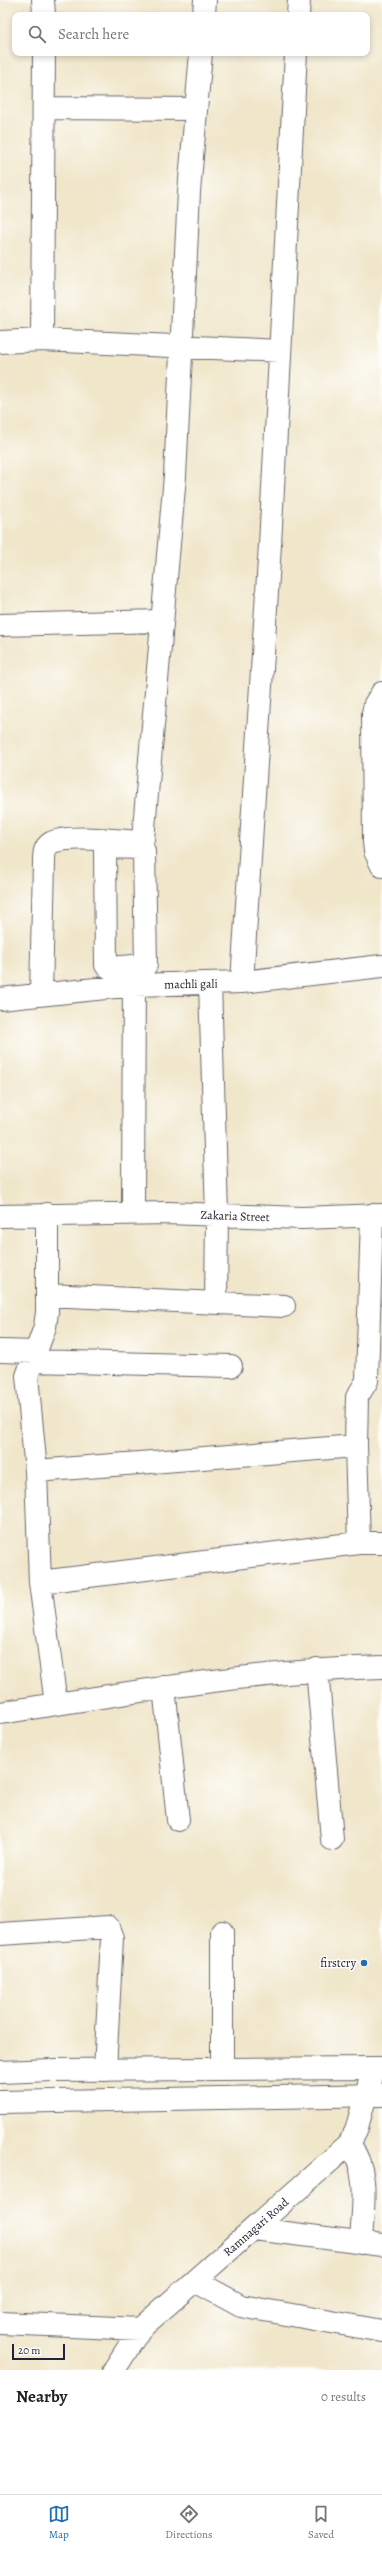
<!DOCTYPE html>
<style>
body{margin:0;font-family:Alegreya,serif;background:#f2f2f2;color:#222}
.scale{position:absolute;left:12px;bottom:10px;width:53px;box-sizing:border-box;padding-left:4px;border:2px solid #22223b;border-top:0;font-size:11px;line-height:14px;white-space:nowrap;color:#22223b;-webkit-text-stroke:3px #fdfcf7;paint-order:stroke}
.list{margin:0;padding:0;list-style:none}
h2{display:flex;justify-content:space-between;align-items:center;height:52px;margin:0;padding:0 16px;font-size:17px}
h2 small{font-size:13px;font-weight:400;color:#767676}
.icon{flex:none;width:22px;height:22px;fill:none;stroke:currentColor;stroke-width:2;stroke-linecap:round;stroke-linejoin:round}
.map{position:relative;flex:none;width:382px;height:2370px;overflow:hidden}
.search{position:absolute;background:#fff;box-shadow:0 2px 6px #0003;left:12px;right:12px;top:12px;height:44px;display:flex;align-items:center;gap:10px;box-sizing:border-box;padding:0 14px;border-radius:8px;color:#767676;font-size:15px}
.sheet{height:124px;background:#fff}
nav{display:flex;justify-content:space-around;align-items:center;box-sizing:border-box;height:56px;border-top:1px solid #e0e0e0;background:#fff;font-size:11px;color:#767676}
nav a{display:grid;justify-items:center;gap:2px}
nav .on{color:#1f6fb2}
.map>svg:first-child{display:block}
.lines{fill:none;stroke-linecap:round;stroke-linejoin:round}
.minor-casing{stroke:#6a676d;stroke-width:24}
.major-casing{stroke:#6a676d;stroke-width:24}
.minor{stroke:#fff;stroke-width:22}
.major{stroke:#fff;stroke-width:22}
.poi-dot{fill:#1f6fb2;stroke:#fdfcf7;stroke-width:1.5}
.labels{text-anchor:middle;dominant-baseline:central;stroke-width:3;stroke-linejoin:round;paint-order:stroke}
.street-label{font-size:12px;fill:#22223b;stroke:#fdfcf7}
.poi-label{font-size:12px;fill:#22223b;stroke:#fdfcf7;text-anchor:end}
</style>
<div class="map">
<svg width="382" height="2370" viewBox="0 0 382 2370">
<rect width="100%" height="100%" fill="#fdfcf7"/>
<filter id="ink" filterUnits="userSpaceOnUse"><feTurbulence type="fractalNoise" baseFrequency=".025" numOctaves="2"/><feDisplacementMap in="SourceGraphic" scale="8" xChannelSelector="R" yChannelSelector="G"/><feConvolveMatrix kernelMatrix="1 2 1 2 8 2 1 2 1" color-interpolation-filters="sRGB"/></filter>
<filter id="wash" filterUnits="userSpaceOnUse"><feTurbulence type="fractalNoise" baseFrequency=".012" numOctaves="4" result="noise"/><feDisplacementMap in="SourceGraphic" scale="16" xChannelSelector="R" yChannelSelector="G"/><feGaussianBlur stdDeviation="0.9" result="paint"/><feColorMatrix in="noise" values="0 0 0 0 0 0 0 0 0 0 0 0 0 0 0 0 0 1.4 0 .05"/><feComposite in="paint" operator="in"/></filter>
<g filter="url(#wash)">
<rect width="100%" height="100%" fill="#f0e6ca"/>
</g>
<g filter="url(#ink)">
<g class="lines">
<defs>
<path id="minor" d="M43,0L44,15
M204,15L205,0
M298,15L299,0
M46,108L196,109
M42,340L44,53
M0,342L42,340L280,351
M0,625L161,621
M382,693L375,704L373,713L374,842L375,851L382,866
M108,847L140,848L144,851L146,965L110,968L106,965L105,850Z
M242,982L270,545L296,53
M210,983L217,1215L216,1303
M41,994L44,862C44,855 44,847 51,843C66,834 122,841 141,842L143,839L175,476L189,192L201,53
M0,999L134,985L242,982L382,966
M133,1213L134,971
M372,1215L367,1381L357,1397L356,1446L36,1471L40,1582L359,1543H382
M0,1216L168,1213L302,1218L382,1215
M47,1295L284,1306
M0,1351L35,1352
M31,1361L231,1366
M356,1446L359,1543
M36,1471L27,1376L45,1327L47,1312V1214
M40,1582L56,1704
M317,1669L332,1839
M164,1687L178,1820
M0,1713C127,1693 253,1671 382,1667
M0,1934L108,1927L112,1938L105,2070
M222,2069V1932
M349,2144C371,2172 362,2210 361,2243
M254,2229L382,2245
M195,2281L241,2306L382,2331
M0,2323L140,2329
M114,2370L140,2329L349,2144L356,2131L373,2069"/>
<path id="major" d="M0,2072L52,2070L382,2068
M0,2102L382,2095"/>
</defs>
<!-- minor casing -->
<use href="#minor" class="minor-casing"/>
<!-- major casing -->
<use href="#major" class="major-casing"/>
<!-- minor -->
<use href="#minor" class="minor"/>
<!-- major -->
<use href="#major" class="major"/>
</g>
</g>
<!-- markers -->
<circle class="poi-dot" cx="364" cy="1963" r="4"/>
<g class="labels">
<!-- street labels -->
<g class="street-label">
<text transform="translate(191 984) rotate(-1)">machli gali</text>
<text transform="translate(235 1216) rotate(2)">Zakaria Street</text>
<text transform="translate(256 2227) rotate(-41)">Ramnagari Road</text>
</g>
<!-- poi labels -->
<g class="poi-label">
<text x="356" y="1963">firstcry</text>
</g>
</g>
</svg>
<div class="scale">20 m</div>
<div class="search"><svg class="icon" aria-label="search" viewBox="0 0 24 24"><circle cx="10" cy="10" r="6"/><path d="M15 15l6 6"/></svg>Search here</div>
</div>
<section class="sheet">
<h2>Nearby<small>0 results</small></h2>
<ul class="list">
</ul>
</section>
<nav>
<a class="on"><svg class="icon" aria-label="map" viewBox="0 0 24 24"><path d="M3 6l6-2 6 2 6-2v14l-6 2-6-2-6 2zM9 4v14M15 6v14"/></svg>Map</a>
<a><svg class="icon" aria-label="directions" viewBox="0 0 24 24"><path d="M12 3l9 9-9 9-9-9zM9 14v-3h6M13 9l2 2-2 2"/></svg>Directions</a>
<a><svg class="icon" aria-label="saved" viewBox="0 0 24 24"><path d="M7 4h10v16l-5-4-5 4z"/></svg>Saved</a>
</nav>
